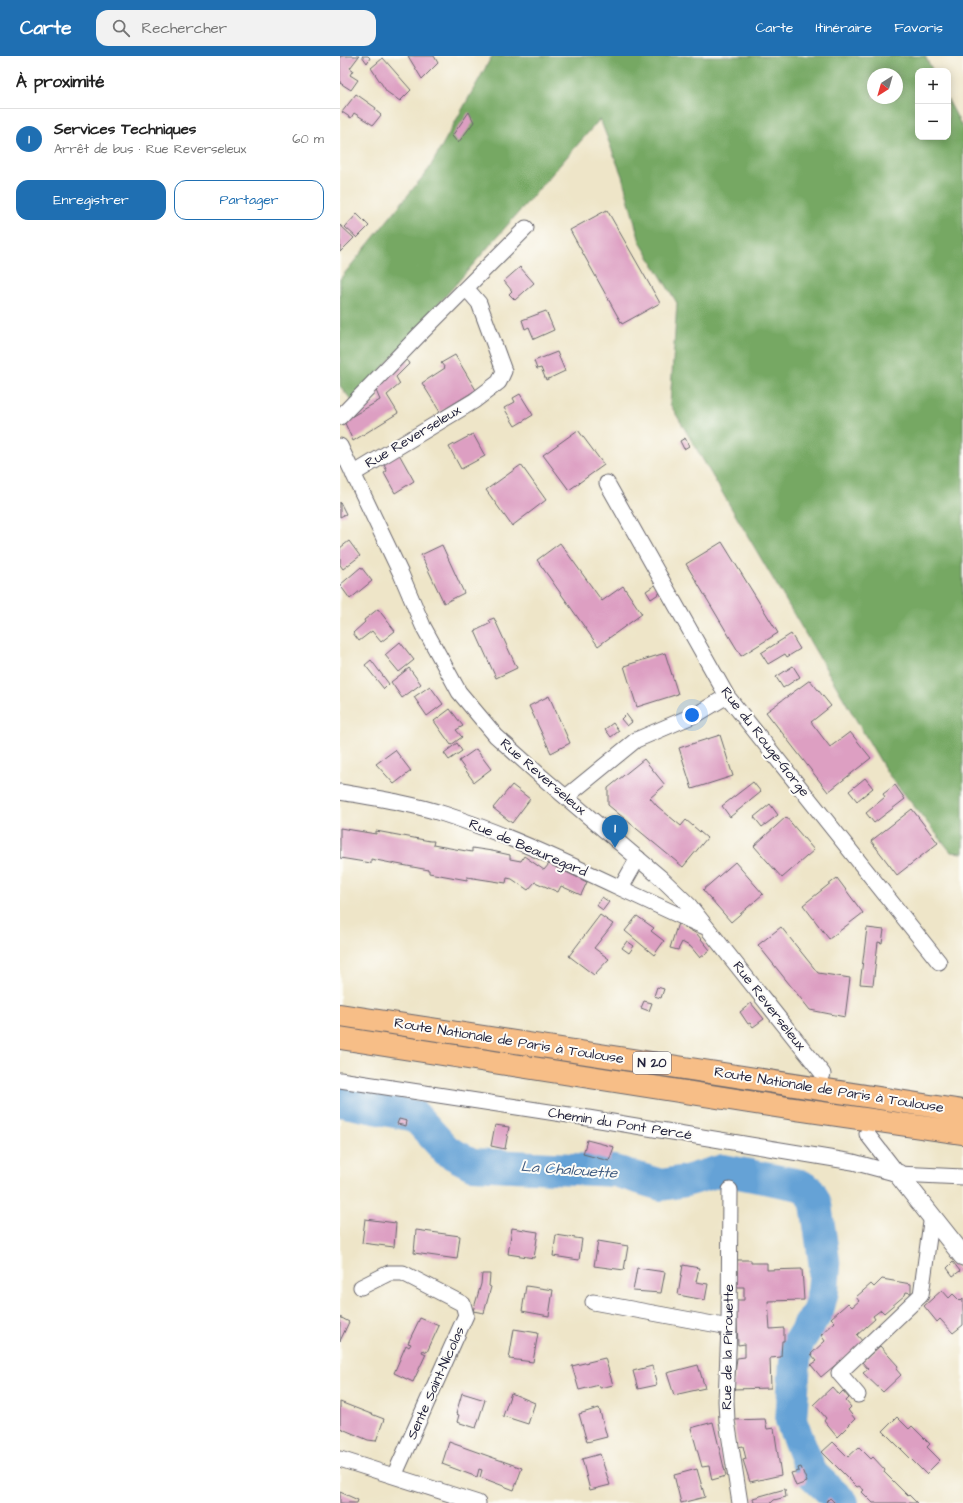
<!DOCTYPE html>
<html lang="fr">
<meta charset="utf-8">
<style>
body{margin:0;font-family:"Architects Daughter",sans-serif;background:#f2f2f2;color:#222}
.controls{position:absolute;right:12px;top:12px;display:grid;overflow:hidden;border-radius:8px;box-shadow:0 2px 10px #0003}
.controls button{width:36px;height:36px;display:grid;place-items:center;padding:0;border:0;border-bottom:1px solid #e0e0e0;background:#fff;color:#222;font:20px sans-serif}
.compass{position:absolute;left:527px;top:12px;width:36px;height:36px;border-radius:50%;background:#fff;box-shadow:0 2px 10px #0003;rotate:217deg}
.you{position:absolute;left:352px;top:659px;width:14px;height:14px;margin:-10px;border:3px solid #fff;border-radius:50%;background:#1a73e8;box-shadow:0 0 0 6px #1a73e833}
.badge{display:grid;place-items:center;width:26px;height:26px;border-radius:50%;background:#1f6fb2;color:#fff;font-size:13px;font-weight:700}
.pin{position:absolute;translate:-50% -33px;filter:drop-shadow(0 1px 2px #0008)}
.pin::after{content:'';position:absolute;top:21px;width:14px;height:12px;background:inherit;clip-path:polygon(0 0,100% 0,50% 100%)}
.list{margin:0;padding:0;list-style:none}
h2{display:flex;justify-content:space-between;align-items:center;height:52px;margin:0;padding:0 16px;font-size:17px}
h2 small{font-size:13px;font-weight:400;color:#767676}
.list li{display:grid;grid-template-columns:26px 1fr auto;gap:12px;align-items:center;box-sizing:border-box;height:60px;padding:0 16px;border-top:1px solid #e0e0e0}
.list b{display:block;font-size:15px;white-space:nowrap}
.list p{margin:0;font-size:13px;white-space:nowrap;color:#767676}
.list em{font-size:13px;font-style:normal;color:#767676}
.actions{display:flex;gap:8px;padding:12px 16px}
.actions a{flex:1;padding:9px 0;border:1px solid #1f6fb2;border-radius:12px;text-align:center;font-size:14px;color:#1f6fb2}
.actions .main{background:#1f6fb2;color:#fff}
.icon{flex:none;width:22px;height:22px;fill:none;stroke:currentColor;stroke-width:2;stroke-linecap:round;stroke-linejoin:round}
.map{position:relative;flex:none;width:623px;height:1447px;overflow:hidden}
header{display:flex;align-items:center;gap:24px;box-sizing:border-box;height:56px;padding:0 20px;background:#1f6fb2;color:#fff}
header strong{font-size:19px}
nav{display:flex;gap:22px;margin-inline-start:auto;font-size:14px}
.search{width:280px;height:36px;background:#f2f2f2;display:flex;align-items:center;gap:10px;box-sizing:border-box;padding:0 14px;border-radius:12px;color:#767676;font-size:15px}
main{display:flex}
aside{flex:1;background:#fff}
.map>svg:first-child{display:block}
.forest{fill:#76a863;stroke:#4c654f;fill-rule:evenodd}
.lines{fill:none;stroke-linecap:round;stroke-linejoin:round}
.river{stroke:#65a2d6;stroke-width:32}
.building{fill:#dd9fc2}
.minor-casing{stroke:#69666c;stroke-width:17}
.tertiary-casing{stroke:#69666c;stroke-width:21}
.primary-casing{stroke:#69666c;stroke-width:24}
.minor{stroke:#fff;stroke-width:15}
.tertiary{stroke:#fff;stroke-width:19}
.primary{stroke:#f7be87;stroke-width:22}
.labels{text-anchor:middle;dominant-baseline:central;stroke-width:4;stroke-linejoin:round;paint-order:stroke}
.shield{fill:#fdfcf7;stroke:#646373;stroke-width:1}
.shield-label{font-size:13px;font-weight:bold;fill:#22223b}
.street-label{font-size:14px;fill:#22223b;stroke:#fdfcf7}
.water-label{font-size:15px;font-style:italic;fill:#405c81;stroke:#fdfcf7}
</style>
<header>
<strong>Carte</strong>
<div class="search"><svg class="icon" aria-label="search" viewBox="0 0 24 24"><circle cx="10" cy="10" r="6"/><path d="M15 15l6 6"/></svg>Rechercher</div>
<nav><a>Carte</a><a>Itinéraire</a><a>Favoris</a></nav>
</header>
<main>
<aside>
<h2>À proximité<small></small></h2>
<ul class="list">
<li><span class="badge">1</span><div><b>Services Techniques</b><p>Arrêt de bus · Rue Reverseleux</p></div><em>60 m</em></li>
</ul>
<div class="actions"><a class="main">Enregistrer</a><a>Partager</a></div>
</aside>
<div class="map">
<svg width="623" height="1447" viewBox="0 0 623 1447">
<rect width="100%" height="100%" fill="#fdfcf7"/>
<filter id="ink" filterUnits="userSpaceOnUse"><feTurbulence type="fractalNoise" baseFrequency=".025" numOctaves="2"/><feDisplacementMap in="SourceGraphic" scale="8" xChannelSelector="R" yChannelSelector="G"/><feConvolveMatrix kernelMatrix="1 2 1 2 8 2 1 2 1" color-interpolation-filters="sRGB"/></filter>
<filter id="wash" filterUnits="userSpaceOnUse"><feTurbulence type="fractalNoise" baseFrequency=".012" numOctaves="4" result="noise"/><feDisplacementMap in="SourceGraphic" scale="16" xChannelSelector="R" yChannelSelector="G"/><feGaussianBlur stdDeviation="0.9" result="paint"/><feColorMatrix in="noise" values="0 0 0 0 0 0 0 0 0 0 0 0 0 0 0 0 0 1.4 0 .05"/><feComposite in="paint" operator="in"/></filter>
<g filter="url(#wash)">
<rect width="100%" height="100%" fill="#eee5c8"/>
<!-- forest -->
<path class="forest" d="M152,0H585L593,15H578V81H608V44L623,72V797L611,796L548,718L330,348L337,247L300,186L282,120L260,63L13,346L0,330V223L89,113ZM533,18H557V42H533Z"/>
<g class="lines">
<!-- river -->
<path class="river" d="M0,1045L75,1060L107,1095L132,1108L275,1115L321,1129L346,1125L383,1114L460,1129L470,1135L476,1148L485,1211L483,1235L478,1255L458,1287L455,1305L451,1365L472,1418L503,1447"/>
</g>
<g id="blocks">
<!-- building -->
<path class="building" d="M0,0H19L10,12L13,14L10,19L18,24L11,34L0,27Z
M22,0H28L30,2L27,7Z
M68,0H94L98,7L82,23Z
M43,2L71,34L60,45L47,36L31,12Z
M16,38L36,52L35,54L41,59L33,69L14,57L11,62L2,56Z
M129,56L134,66L118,87L112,80Z
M267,154L320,247L282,268L230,174Z
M17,158L29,170L17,182L5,171Z
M0,169L14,182L0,196Z
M180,211L194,227L175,244L169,238L172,235L164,225Z
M206,255L214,274L194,283L189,271L185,273L182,264Z
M217,296L225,315L206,324L201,312L197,313L194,305Z
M115,299L136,334L100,356L82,327L105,312L101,307Z
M66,302L69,308L56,321L60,328L47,339L58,357L13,385L4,365L40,344L35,332Z
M180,338L193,359L175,370L164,352L175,346L173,342Z
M238,374L264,409L229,434L203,399Z
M133,378L145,400L121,413L109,391Z
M345,382L349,390L344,393L340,385Z
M59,398L74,425L55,437L44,417L47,415L43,407Z
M181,409L206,444L172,470L146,434Z
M0,446L6,458L0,461Z
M9,485L20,500L3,513L0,509V492Z
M382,486L438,577L401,600L346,508Z
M220,487L262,545L283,530L302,558L258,590L197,504Z
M102,489L124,537L104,547L81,499Z
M21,511L32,525L10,543L0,529Z
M318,527L323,535L311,543L306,535Z
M38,553L55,575L41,586L32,575L19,585L13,577L25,566L24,564Z
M154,562L177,612L156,622L135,575L151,567L149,564Z
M451,578L460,593L447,601L445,598L428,608L421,597Z
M60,586L74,604L59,616L45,599Z
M325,597L338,638L297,651L284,610Z
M31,604L49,628L44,633L25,609Z
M453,610L460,621L443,632L436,621Z
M69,612L81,628L62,642L51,626Z
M470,624L491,650L471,666L490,691L510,676L531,702L488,736L426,656Z
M90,630L103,648L87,660L74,641Z
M209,640L230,687L211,697L189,650Z
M110,653L123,670L116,674L122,681L111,689L94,665Z
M286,658L292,666L287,670L281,663Z
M273,667L279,675L271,681L265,673Z
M380,679L393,720L352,733L339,692Z
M117,687L122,695L109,704L104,697Z
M136,693L151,713L134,726L119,705Z
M55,694L71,715L54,728L36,708Z
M304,703L325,729L310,742L317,750L341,770L346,764L367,782L343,811L268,749V732Z
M525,722L533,732L517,745L509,735Z
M413,726L421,736L390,761L382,750Z
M172,729L190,743L172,767L153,752Z
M555,729L565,743L534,767L526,757L545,741L543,738Z
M430,748L438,759L422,771L414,761Z
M572,753L598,787L557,819L531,785Z
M446,761L474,794L442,822L414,790Z
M0,772L36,778V775L90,785H94L93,789L132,796V792L152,795L170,799V803L181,805L184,800L204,814L209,808L247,826L241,839L221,830L218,836L195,826L188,834L172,823L167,822L166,827L127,821V824L89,817V814L51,807L31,803V807L0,802Z
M395,806L423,838L391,866L363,834Z
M497,822L523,857L489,883L463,849Z
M262,841L269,846L263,854L256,849Z
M260,859L273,868L254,892L269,903L254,919L229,900Z
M297,860L314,872L311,875L324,885L314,899L285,875Z
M338,867L357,878L370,894L360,902L351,891L342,886L338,894L330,892Z
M441,871L478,917L510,922L505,961L470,954L418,889Z
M527,872L544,874L542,887L538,886L533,929L520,928Z
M287,885L294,890L289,897L282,892Z
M317,931L324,933L321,942L314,940Z
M304,945L312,947L309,955L301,952Z
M411,947L424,963L413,971L410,967L408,968L400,956Z
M59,1063L67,1065L66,1070L57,1068Z
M155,1069L169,1071L165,1093L151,1090Z
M247,1084L274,1091L269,1105L243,1098Z
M25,1163L56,1167L54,1191L22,1187Z
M172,1172L198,1176L194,1202L168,1198Z
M76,1174L120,1180L117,1203L74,1197Z
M216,1179L242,1183L239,1204L213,1200Z
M258,1185L288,1190L284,1214L254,1210Z
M394,1204H411V1207H427V1214L462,1213L464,1244L428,1245L430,1273L444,1272V1285H442L441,1301L430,1302L431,1332L393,1333L397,1302L405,1301V1288L398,1289L396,1244H404V1231H396Z
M613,1206L620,1215L613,1220L607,1212Z
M343,1209L359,1212L356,1226L368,1228L365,1244L338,1239Z
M297,1212L325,1216L321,1237L293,1235Z
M142,1218H150L149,1230L151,1231L144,1257L133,1255L141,1228Z
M542,1223L571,1228V1237L566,1236L565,1239L544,1257L541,1254L533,1260L535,1263L517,1279L523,1286L481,1321L471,1309L477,1305L471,1298L485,1285L481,1279L495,1266L491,1262L508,1247L512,1251L519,1245L516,1241L531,1228L534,1231Z
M186,1230L213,1234L209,1260L182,1255Z
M602,1234L609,1242L613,1238L620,1245L623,1242V1269L613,1277L600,1263L597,1266L584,1250Z
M0,1261L9,1266L0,1285Z
M80,1262L99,1270L87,1296L83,1294L82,1296L86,1298L73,1326L54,1317L66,1289L69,1291L71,1288L68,1287Z
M174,1273L198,1277L193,1306L169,1303Z
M540,1290L558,1310L556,1313L561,1319L543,1336L523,1317L528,1313L522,1306Z
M265,1302L273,1329L260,1332L259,1329L239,1334L232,1310Z
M358,1309L365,1332L334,1339L327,1317Z
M312,1310L317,1329L298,1333L293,1315Z
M492,1331L499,1339L503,1335L509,1342L506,1345L511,1351L508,1354L515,1363L497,1381L484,1365L486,1362L474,1348Z
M122,1337L145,1344L136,1372L117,1366L119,1359L116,1358Z
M171,1337L195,1347L188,1368L163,1360Z
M0,1346L44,1363L36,1385L28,1384L0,1372Z
M259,1352L267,1381L247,1386L239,1358Z
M557,1361L569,1373L572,1370L590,1388L587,1391L600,1404L586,1418L543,1375Z
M425,1363L427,1373L434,1372L441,1419L410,1426L403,1404L406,1403L403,1390L398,1391L393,1364Z
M373,1366L386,1420L372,1424L369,1410L362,1411L351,1372Z
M109,1386L182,1412L174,1434L140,1421L142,1414L139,1413L137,1421L102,1408Z
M493,1386L508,1401L519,1391L531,1403L533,1401L545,1414L544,1416L568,1440L569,1439L577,1447H533L522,1436L524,1434L519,1430L517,1431L482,1396Z
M260,1398L270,1429L250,1434L242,1403Z
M461,1411L467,1426L456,1430L451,1417L459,1415L458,1412Z
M357,1413L365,1441L341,1447L334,1419Z
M445,1433L446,1441L434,1444L431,1447H414L413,1442Z
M0,1436L18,1444L17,1447H0Z
M490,1442L495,1447H485Z"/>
</g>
</g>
<g filter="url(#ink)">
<use href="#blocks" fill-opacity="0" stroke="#69666c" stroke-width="1"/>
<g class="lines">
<defs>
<path id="minor" d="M0,361L79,279L186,172
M0,390L61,518L83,570L119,636L156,680L203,722L321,822L349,849L483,1018
M13,418L134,345L159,326L164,315L139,247L126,232
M267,427L387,640L599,906
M0,736C35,742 70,747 104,758C194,787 278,833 365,871
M226,741L296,684L359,657L387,640
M281,832L298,802
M0,1024L242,1061L513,1106L558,1118L623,1121
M527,1078L558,1118
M390,1134L389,1271L386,1345L387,1365L400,1447
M21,1231L49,1217H63L123,1248L126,1259L54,1420
M253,1246L389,1271
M518,1339L499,1317L581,1239L592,1159
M0,1403L138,1447"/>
<path id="tertiary" d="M558,1118L623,1200"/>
<path id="primary" d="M0,959L623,1055
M0,982L448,1052L623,1077"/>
</defs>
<!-- minor casing -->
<use href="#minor" class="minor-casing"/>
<!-- tertiary casing -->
<use href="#tertiary" class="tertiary-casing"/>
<!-- primary casing -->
<use href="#primary" class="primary-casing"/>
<!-- minor -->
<use href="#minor" class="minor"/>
<!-- tertiary -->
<use href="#tertiary" class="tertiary"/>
<!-- primary -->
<use href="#primary" class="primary"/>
</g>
</g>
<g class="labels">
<!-- shield labels -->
<rect class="shield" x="293" y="996" width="38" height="22" rx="3"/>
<g class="shield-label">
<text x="312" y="1007">N 20</text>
</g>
<!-- street labels -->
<g class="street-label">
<text transform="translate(73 381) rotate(-31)">Rue Reverseleux</text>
<text transform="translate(425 686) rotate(52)">Rue du Rouge-Gorge</text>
<text transform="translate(203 721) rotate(41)">Rue Reverseleux</text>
<text transform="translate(188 792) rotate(23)">Rue de Beauregard</text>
<text transform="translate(429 950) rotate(52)">Rue Reverseleux</text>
<text transform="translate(169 985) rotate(9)">Route Nationale de Paris à Toulouse</text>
<text transform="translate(489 1034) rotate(9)">Route Nationale de Paris à Toulouse</text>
<text transform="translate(280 1068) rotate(9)">Chemin du Pont Percé</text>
<text transform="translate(388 1291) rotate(-89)">Rue de la Pirouette</text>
<text transform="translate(96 1327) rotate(-66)">Sente Saint-Nicolas</text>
</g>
<!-- water labels -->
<g class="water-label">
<text transform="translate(229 1114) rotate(4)">La Chalouette</text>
</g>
</g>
</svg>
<div class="controls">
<button>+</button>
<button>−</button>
</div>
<svg class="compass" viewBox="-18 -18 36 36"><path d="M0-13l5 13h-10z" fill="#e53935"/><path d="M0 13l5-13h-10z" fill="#767676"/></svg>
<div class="you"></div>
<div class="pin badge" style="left:275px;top:792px">1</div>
</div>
</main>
